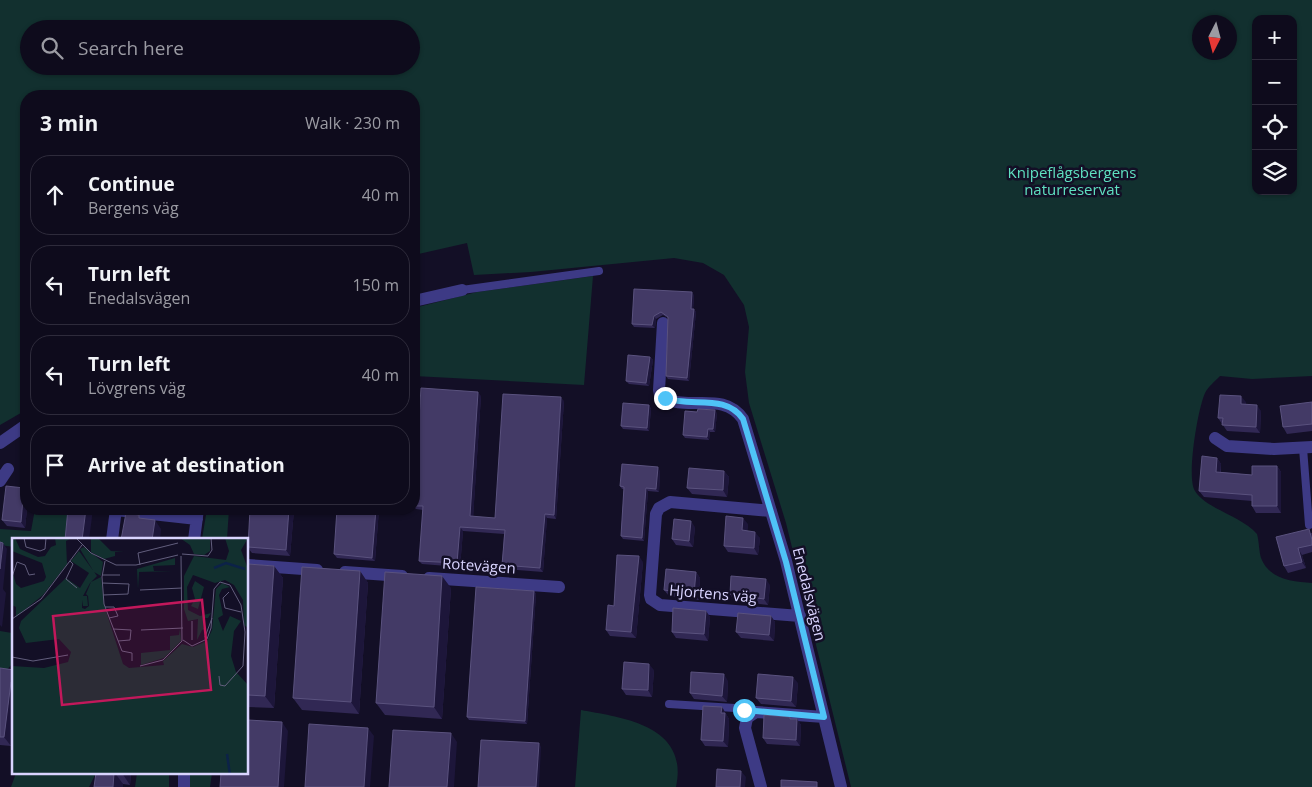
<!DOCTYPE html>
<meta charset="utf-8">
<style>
body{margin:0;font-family:"Open Sans",sans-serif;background:#1c1929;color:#f1f3f6}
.controls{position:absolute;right:15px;top:15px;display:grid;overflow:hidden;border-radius:10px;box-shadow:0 1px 4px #0004}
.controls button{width:45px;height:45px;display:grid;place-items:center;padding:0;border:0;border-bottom:1px solid #2e2b3b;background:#0e0b1c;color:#f1f3f6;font:25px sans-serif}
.compass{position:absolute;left:1192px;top:15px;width:45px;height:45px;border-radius:50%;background:#0e0b1c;box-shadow:0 1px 4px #0004;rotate:186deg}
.stop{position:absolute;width:15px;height:15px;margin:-11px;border:4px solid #4fc3f7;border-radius:50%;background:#fff}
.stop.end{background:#4fc3f7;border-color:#fff;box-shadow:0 1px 5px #0008}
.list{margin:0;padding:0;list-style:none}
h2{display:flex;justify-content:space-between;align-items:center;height:65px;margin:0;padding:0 20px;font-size:21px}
h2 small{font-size:16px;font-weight:400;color:#9b9ba3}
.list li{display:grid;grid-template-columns:32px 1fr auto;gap:15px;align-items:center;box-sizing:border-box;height:80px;margin:0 10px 10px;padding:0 10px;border:1px solid #2e2b3b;border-radius:20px}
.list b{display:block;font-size:19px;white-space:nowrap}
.list p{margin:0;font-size:16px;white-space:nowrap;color:#9b9ba3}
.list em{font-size:16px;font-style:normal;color:#9b9ba3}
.icon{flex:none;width:28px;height:28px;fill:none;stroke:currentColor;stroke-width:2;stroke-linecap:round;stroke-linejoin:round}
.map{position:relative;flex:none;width:1312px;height:787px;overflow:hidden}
.search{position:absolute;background:#0e0b1c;box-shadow:0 1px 4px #0004;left:20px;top:20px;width:400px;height:55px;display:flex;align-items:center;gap:12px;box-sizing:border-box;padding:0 18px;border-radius:28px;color:#9b9ba3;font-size:19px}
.panel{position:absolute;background:#0e0b1c;box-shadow:0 1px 4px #0004;left:20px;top:90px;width:400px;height:425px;border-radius:20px}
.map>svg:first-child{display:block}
.green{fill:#12302f;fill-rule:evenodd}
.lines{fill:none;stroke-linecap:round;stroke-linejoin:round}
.lane{stroke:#3d3a85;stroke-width:8}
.street{stroke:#3d3a85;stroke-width:12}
.wall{fill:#312854}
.shaded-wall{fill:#1d163a}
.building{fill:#433a66;stroke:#5a527e}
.route{stroke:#4fc3f7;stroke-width:6}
.labels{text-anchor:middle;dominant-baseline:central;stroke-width:5;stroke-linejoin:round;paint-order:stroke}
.park-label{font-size:15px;fill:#5fe0c0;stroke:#130f26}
.street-label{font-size:15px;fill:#d9d4ff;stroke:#130f26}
.inset-river{fill:none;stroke:#0c2248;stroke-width:2.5}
.inset-road{fill:none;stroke:#625e7d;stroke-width:1}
.view{fill:#c2185b;fill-opacity:0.15;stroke:#c2185b;stroke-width:2.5}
.inset-edge{fill:none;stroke:#d9d4ff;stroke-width:2.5}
</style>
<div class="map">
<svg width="1312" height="787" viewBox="0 0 1312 787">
<rect width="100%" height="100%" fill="#130f26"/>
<!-- green -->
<path class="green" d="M0,0H1312V376L1252,379L1220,376C1215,381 1208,387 1205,393C1198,408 1186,478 1195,491C1206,509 1240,515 1257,534C1259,541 1259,551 1261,558C1269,579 1292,582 1312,583V787H851L786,523L749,403L745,372L749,327L744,305L724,275L703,263L674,258L531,272L474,275L467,243L414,255V96H26V410L0,425ZM1256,19H1293V191H1256ZM1200,22H1230V52H1200ZM29,29H411V66H29Z
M593,276L584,385L414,376V308L477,292Z
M35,509H69L65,539L14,540V547L0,545V529L31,531Z
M207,509H229L227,539H202Z
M14,612V662L4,673H0V631L12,633Z
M581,710C625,718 689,726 676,787H575Z
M16,773H96L89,787H11Z
M137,773H169V787H135Z
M190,773H212L210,787H189Z"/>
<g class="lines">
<!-- lane -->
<path class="lane" d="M462,290L599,271
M1303,448L1309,525
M669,704L735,708L756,712"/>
<!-- street -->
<path class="street" d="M414,301L462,290
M663,323L659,390L660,395C685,414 722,389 743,419L786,561L841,787
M1215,438L1227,446L1274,449L1312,447
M0,443L26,425
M0,481L8,469
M116,510L197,519
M771,511L670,502L659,508L656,514L650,595L651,599L660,605L800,616
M112,540L116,509
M194,540L198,509
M248,565L317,570
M345,572L402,576
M429,578L559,587
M184,773V787
M761,787L745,728L747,718L756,712L824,717"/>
</g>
<!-- wall -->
<path class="wall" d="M694,295L693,309L696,312L689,381L668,379L666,376L668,318L663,315L656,319L655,328L634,327L632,324Z
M650,357L653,360L649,386L629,384L626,381Z
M481,396L473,517L495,518L564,401L556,519L547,518L543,572L505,569L502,565L504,534L463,531L460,567L422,564L419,561L423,510L416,509L414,507V493Z
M1246,402V405L1261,411L1260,433L1227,431L1218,418Z
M1312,402V431L1287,434L1283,427Z
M649,405L651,409L649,431L623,429L621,426Z
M717,413L715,432H710L709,440L685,438L683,435Z
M1217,458L1221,464V472L1252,475L1277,466L1281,472V513H1256L1252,506V501L1204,497L1199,491Z
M660,471L659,492L648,491L644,541L623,539L621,536L624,489H622L620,486Z
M724,471L729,477L727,497L692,494L687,488Z
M26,509H27L25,528L7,526L2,520Z
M250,509H293L294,510L290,556L252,553L248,548Z
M379,509L375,561L337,558L334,554Z
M748,524L747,531L760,538L758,555L728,552L724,546Z
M695,527L693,547L676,545L672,539Z
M1312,533V552L1302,555L1306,568L1288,573L1284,566L1276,537Z
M643,562L636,638L610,636L606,630L614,606Z
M248,564L274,566L283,578L274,708L248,707Z
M360,571L368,583L359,714L302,710L293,698Z
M696,572L700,578L699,600L669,596L664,590Z
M770,585L768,605L734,601L730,594Z
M451,588L442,719L385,715L376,703Z
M534,591L536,594L527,724L469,720L467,717Z
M706,611L710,617L708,641L676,638L672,632Z
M771,616L775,622L774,641L741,638L736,632Z
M0,668L14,670V721L11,746L0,745Z
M654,670L652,697L626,695L622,689Z
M728,681L727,702L694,699L690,693Z
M798,683L796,707L761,704L756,698Z
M722,707L729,719L728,747L705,746L701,740Z
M792,719H797L801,725L800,746L767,744L763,738Z
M96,773H131L130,785L123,784Z"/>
<!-- shaded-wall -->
<path class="shaded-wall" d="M692,292L694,295L693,312L691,309Z
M694,309L696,312L689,381L687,378Z
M654,316L656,319L655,328L652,325Z
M650,357L653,360L649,386L646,383Z
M478,392L481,396L473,520L470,516Z
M1241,396L1246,402L1245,411L1241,404Z
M561,397L564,401L556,519L554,515Z
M649,405L651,409L649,431L647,428Z
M1257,405L1261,411L1260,433L1256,427Z
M715,410L717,413L715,432L713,429Z
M708,429L710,432L709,440L707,437Z
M1217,458L1221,464L1220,478L1216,472Z
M1277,466L1281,472V513L1277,506Z
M658,467L660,471L659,492L656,489Z
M724,471L729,477L727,497L723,490Z
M24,488L26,490V509H27L25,528L21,522Z
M646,488L648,491L644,541L642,538Z
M86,509H93L89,540H82Z
M289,509H293L294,510L290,556L286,550Z
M376,509H379L375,561L372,558Z
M545,514L547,518L543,572L540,568Z
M743,518L748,524L747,537L742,530Z
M155,520L161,529L160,540H152Z
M691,521L695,527L693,547L689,541Z
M460,527L463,531L460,567L457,563Z
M755,532L760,538L758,555L754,548Z
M3,543L7,549L3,589L6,593L2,627L0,625V569Z
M1298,548L1302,555L1306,568L1302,562Z
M639,556L643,562L636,638L631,632Z
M274,566L283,578L274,708L265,696Z
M360,571L368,583L359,714L351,702Z
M696,572L700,578L699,600L694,594Z
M442,576L451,588L442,719L434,707Z
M766,579L770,585L768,605L764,599Z
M534,591L536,594L527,724L525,721Z
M706,611L710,617L708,641L704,634Z
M771,616L775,622L774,641L769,635Z
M649,664L654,670L652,697L648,690Z
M724,674L728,681L727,702L722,696Z
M793,677L798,683L796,707L791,701Z
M11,682L14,686V721L11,746L4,737Z
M722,707L729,719L728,747L723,741L721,713Z
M797,719L801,725L800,746L796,740Z
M282,722L288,731L284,787H278Z
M368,728L374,736L370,787H364Z
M451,733L457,742L454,787H447Z
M539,743L541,747L539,787H536Z
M741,771L746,777L745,787H740Z
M114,773H115L123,784V787H113Z
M122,773H131L130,785Z"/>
<!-- building -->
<path class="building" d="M634,289L692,292L691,309H694L687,378L666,376L668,317L661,312L654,316L652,325L632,324Z
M628,355L650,357L646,383L626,381Z
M421,388L478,392L470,516L495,518L503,394L561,397L554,515L545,514L540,568L502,565L505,530L460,527L457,563L419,561L423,506H414V493Z
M1220,395L1241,396V404L1257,405L1256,427L1222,425L1223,418H1218Z
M1312,402V424L1283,427L1280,406Z
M623,403L649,405L647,428L621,426Z
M698,409L715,410L713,429H708L707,437L683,435L685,411L697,412Z
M26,452V483L23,482Z
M1202,456L1217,458L1216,472L1252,475V466H1277V506H1252V495L1199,491Z
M622,464L658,467L656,489L646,488L642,538L621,536L624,487L620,486Z
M689,468L724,471L723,490L687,488Z
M6,486L24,488L21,522L2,520Z
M68,509H86L82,540H65Z
M250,509H289L286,550L248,547Z
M337,509H376L372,558L334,554Z
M126,513L139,515V518L155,520L152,540H121Z
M726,516L743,518L742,530L755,532L754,548L724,546Z
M674,519L691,521L689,541L672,539Z
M1309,529L1312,540V545L1298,548L1302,562L1284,566L1276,537Z
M0,542L3,543L0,569Z
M617,555L639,556L631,632L606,630L608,605L614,606Z
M248,564L274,566L265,696L248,695Z
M302,567L360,571L351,702L293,698Z
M666,569L696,572L694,594L664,590Z
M385,572L442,576L434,707L376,703Z
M731,576L766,579L764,599L730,594Z
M476,587L534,591L525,721L467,717Z
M673,608L706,611L704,634L672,632Z
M738,613L771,616L769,635L736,632Z
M624,662L649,664L648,690L622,689Z
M0,668L14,670V682H11L4,737H0Z
M691,672L724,674L722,696L690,693Z
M758,674L793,677L791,701L756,698Z
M703,706L722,707L721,713H725L723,741L701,740Z
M764,715L790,717V719H797L796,740L763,738Z
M248,720L282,722L278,787H220L221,773H248Z
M309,724L368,728L364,787H305Z
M393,730L451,733L447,787H389Z
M481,740L539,743L536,787H478Z
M717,769L741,771L740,787H716Z
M96,773H114L113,787H94Z
M781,780L817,782V787H781Z"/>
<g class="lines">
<!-- route -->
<path class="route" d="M665,398C691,408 725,393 743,419L786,562L824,717L744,710"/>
</g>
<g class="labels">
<!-- park labels -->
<g class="park-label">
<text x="1072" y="172">Knipeflågsbergens<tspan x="1072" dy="17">naturreservat</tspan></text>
</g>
<!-- street labels -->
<g class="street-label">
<text transform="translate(479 565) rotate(4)">Rotevägen</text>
<text transform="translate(713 593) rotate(5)">Hjortens väg</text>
<text transform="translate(810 594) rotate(76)">Enedalsvägen</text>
</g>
</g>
<!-- overview -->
<g transform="translate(12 538)">
<rect width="236" height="236" fill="#130f26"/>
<path d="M0,0H3L8,11L26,19L33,18L39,9L44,7L43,0L58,1L54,3L55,26L31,57L4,79V69L0,67V32L4,46L9,50L32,43L34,39L30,25L0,13ZM79,0H86L99,13L112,14H103V18L92,21L79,14ZM168,0H198V13L192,17L182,16L178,7ZM213,0H236L229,12L236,31V90L232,87L231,62L222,47L213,42L203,45L181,37L175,49L176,72L188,78L199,75L196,80H191V90H195L190,92L185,102L186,81L176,83L172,71V38L182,18L214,22L217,13ZM72,9L91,24L89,38L82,34L68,11ZM67,13L85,38L78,45L71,58H75L76,68H71L70,62V70L73,71L77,68L76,58L74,56L79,44L89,39L92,67L111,126L117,130L152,127L151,123L170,106L181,109L195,103L200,92L204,51L210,45L218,49L210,51L207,57L211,77L206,80L211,93L218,78L229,83L222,93L219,118L224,134L236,147V236L0,237V128L32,130L56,124L59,114L47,101L14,105L7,90L9,83L54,40L68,50L77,35L59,23ZM163,20V27L141,28L142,33H161L127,34L126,51L125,31ZM183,43L192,49L186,71L179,68L183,61L180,50ZM168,91L169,103L152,120L129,127V115L158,112V98L167,97Z" fill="#12302f"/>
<path class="inset-river" d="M202,30L214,25L233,31M215,216L218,237"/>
<path class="inset-road" d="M12,0L14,9L28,13L33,11L34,0M64,0L79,15L104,27H124L166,17M170,16L196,18L200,12L199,0M58,23L61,26L54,41L65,50M93,23L90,39L92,66L110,113L120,115V123M128,27L126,15L166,5M90,37H108M0,39L5,24L13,27L17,37L23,36M90,45L117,46L116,56L91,57M128,52L170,50M217,54L211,60L213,70L229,74M93,69H102L106,78L97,80M0,81L29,61L70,7M101,91L119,92L118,102L106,103M129,92L171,90M193,99L200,80M171,102L180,108L195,101L199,90L202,51L208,44L218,47L229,67L233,94L231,128L213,148L208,147L207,138M180,102V83M0,119L21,123L56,117M128,128L151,122L170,103L169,18"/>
<path class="view" d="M190,62L199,152L50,167L41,78Z"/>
<rect width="236" height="236" class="inset-edge"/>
</g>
</svg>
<div class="controls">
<button>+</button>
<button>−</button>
<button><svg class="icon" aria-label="locate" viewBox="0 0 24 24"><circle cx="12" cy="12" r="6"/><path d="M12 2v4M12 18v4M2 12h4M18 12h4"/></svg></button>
<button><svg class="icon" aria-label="layers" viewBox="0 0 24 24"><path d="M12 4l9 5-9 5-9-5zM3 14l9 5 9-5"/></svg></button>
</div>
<svg class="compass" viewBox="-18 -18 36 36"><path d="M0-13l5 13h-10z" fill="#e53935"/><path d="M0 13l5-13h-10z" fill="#9b9ba3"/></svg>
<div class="stop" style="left:744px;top:710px"></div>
<div class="stop end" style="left:665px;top:398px"></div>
<div class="search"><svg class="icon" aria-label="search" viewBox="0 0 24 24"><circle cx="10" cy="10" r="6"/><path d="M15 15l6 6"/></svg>Search here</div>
<section class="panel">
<h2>3 min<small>Walk · 230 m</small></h2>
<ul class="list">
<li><svg class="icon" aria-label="ahead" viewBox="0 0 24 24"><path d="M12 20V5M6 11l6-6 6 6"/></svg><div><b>Continue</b><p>Bergens väg</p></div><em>40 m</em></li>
<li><svg class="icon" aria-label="left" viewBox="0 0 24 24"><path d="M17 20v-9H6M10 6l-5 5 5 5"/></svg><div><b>Turn left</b><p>Enedalsvägen</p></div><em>150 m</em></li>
<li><svg class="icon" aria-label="left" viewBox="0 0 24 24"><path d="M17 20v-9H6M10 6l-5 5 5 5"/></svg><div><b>Turn left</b><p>Lövgrens väg</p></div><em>40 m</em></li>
<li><svg class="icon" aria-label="arrive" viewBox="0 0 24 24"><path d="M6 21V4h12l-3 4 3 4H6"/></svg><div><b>Arrive at destination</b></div></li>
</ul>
</section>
</div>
